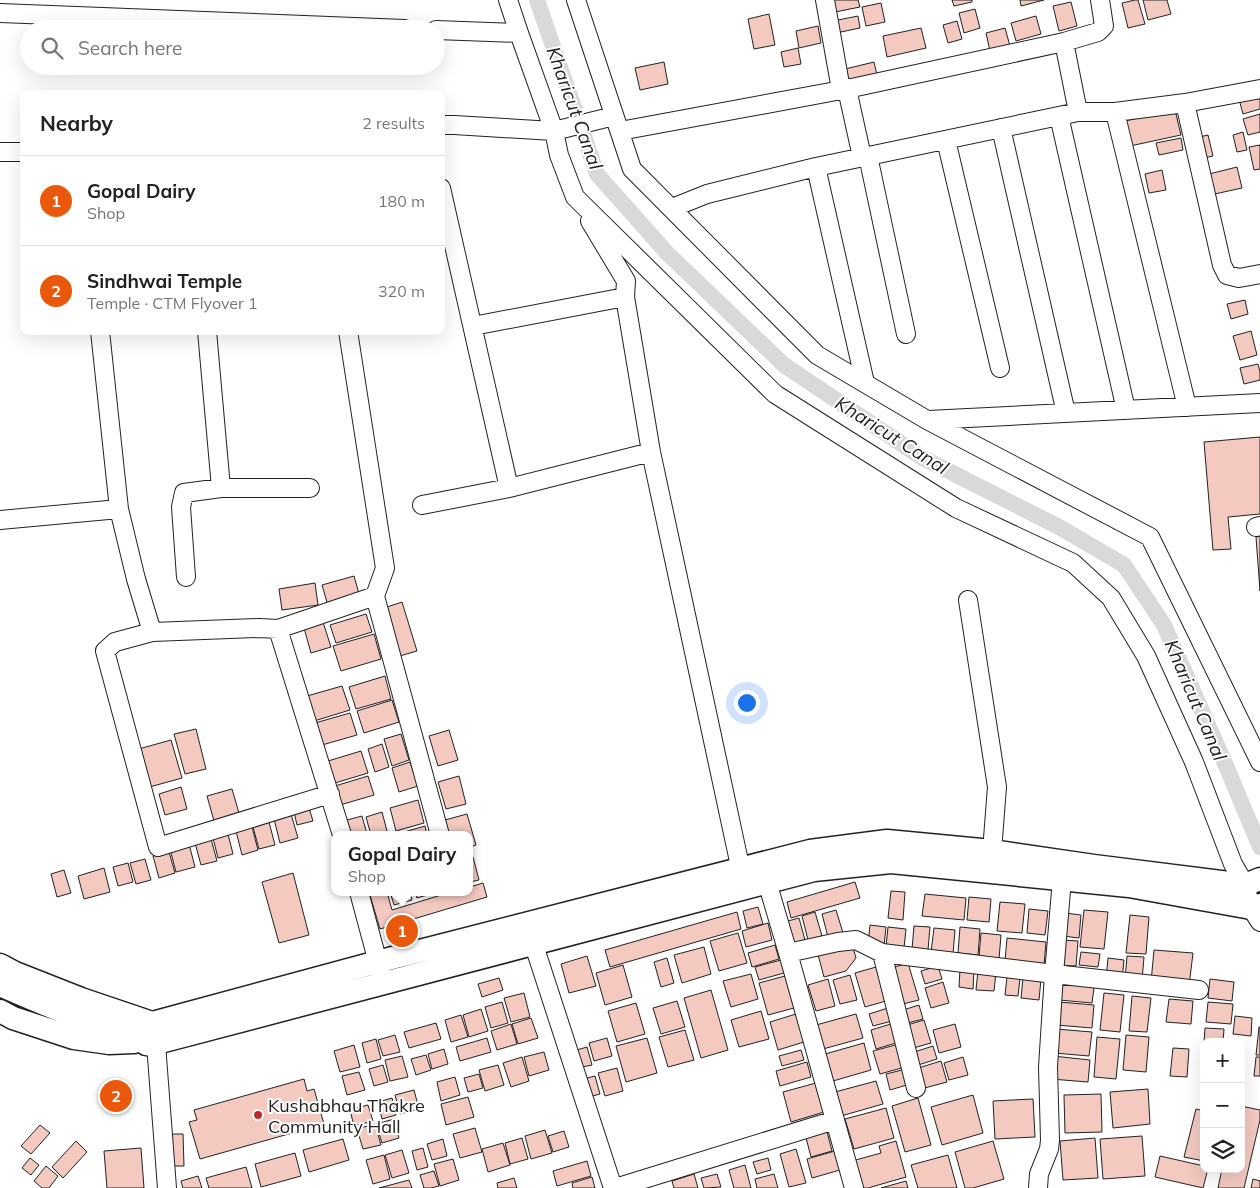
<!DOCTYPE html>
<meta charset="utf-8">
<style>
body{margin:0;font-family:Mulish,sans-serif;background:#f2f2f2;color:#222}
.controls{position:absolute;right:15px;bottom:15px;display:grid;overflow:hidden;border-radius:10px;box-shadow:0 5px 20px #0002}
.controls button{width:45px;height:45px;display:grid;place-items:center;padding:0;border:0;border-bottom:1px solid #e0e0e0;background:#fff;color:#222;font:25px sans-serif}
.you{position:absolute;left:746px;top:702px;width:18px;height:18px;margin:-12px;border:4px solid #fff;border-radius:50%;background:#1a73e8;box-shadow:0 0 0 8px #1a73e833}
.badge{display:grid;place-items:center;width:32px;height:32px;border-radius:50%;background:#ea580c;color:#fff;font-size:16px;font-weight:700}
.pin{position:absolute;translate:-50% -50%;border:2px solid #fff;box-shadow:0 1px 5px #0006}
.popup{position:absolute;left:331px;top:831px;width:142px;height:65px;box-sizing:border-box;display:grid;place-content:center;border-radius:10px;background:#fff;filter:drop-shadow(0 1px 4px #0005);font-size:16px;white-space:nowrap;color:#767676}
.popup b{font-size:19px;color:#222}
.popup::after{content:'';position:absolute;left:50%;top:100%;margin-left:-10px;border:10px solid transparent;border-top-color:#fff}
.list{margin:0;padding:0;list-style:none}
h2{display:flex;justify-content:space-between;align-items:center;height:65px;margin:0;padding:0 20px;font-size:21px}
h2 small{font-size:16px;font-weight:400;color:#767676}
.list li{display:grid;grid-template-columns:32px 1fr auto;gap:15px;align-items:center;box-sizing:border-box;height:90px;padding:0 20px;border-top:1px solid #e0e0e0}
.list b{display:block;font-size:19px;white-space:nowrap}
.list p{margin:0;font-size:16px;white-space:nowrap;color:#767676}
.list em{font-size:16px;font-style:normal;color:#767676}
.icon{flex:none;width:28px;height:28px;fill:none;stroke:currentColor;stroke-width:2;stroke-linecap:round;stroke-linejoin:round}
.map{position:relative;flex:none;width:1260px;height:1188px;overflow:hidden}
.search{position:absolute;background:#fff;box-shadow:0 5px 20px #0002;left:20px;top:20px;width:425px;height:55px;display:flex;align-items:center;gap:12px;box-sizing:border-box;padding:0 18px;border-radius:28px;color:#767676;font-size:19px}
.panel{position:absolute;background:#fff;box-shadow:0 5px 20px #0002;left:20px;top:90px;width:425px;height:245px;border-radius:10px}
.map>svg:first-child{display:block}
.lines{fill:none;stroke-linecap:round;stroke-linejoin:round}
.canal{stroke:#d9d9d9;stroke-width:16}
.building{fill:#f3c9c0;stroke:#222}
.minor-casing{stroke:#222;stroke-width:20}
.major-casing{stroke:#222;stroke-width:25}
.minor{stroke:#fff;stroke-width:18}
.major{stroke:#fff;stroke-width:22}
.poi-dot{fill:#c62828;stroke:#fff;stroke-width:2}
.labels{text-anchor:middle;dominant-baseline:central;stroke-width:4;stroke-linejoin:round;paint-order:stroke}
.poi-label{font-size:18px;fill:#222;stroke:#fff;text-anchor:start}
.water-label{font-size:19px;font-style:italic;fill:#222;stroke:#fff}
</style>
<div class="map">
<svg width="1260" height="1188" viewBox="0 0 1260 1188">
<rect width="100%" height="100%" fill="#fff"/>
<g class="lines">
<!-- canal -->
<path class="canal" d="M537,0L597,174L667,253L784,365L921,457L1061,528L1124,565L1164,625L1227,768L1260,847"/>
</g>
<!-- building -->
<path class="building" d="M832,0H858L860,7L835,12Z
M952,0H972V2L954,6Z
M1020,0H1044L1021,6Z
M1135,0H1138L1145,24L1128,28L1122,3Z
M1143,0H1167L1171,14L1148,20Z
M1071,2L1077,26L1059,31L1053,6Z
M881,3L885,22L866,26L862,7Z
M975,9L980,28L964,33L959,13Z
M769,14L775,45L754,49L748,19Z
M858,16L860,28L836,33L833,21Z
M1036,16L1041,34L1016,41L1011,23Z
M957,21L962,39L948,43L943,25Z
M818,26L821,43L799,48L796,31Z
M921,28L926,48L887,57L883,36Z
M1005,28L1010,46L990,51L986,33Z
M798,48L801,64L784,67L781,52Z
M664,62L668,84L640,90L635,68Z
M874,62L877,75L844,83L841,70Z
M1260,93V109L1243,114L1239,99Z
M1175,110L1181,135L1130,146L1125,121Z
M1260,114V132L1248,135L1243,119Z
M1243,132L1247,150L1237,152L1233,135Z
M1208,135L1213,156L1199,159L1195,138Z
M1181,138L1183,150L1159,155L1156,143Z
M1260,145V169L1254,170L1249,147Z
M1237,167L1242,188L1210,195L1205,175Z
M1162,170L1166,190L1149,193L1145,174Z
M1245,300L1248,314L1231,319L1227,304Z
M1251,331L1257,355L1240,360L1233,336Z
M1258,364L1260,372V380L1244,384L1240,368Z
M1260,437V514L1228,517L1231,549L1213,550L1204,442Z
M1260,536V591L1256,537Z
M354,576L361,601L329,609L322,585Z
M315,583L318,605L282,610L279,589Z
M402,602L417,651L396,657L381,609Z
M366,614L372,632L336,643L330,625Z
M323,622L331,647L311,653L304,628Z
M374,634L381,659L341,671L333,646Z
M385,676L391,699L356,709L349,687Z
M342,686L350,710L314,721L307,696Z
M392,700L399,722L364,733L357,711Z
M350,713L357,735L322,745L315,723Z
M196,729L206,769L185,774L174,734Z
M449,730L458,760L438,766L429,736Z
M401,734L409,760L392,766L384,739Z
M171,740L182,778L146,788L135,750Z
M382,744L389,767L375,772L368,749Z
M361,751L368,773L335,783L328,761Z
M410,762L418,786L399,792L392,768Z
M368,776L374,795L340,805L335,786Z
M459,776L466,804L446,809L438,782Z
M181,787L187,809L165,815L159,794Z
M232,789L239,813L214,821L207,796Z
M418,800L424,823L396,831L390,808Z
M309,808L313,821L297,825L294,812Z
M382,812L387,831L371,835L366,817Z
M291,814L298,838L280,843L274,819Z
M467,814L476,845L470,847V835H449L445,820Z
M362,816L367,834L351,835L347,820Z
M269,822L275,845L259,849L253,827Z
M425,826L427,835H397V834Z
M252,827L258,850L242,855L236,831Z
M228,834L233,854L218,858L213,838Z
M211,839L217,861L201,865L195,843Z
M189,844L195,867L176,872L170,849Z
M169,852L175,873L159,878L153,856Z
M473,857L479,880L470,882V858Z
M145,859L151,880L136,884L130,863Z
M128,863L133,882L118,886L113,867Z
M104,868L110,892L84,899L78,876Z
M64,870L71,893L57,897L51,874Z
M293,873L309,935L279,943L262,882Z
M855,882L860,898L791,918L787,902Z
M483,883L487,897L380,929L369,892H387L392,910L451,892H470V887Z
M891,891L905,892L903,920L888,918Z
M390,892H410L412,900L394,905Z
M415,892H438L417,898Z
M925,894L966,898L964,920L922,916Z
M969,897L991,899L989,922L967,920Z
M1000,902L1025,904L1022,933L997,931Z
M758,907L763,924L747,928L743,911Z
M1029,909L1048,911L1045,935L1027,933Z
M836,910L843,933L828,937L822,914Z
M1084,910L1108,912L1104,949L1080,947Z
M737,912L741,929L610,967L605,950Z
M815,912L822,936L808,940L802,916Z
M1065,913L1081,915L1079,938L1063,936Z
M1130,915L1149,917L1146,954L1126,953Z
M799,918L805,940L794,943L788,921Z
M768,923L772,940L746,947L742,931Z
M870,925L886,927L884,946L868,945Z
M914,926L930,927L928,950L912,949Z
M888,927L906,929L904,948L886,947Z
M960,927L980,929L978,955L958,953Z
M934,928L955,930L953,954L931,952Z
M738,933L747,963L719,971L710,941Z
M981,933L1001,935L999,959L979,957Z
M1007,938L1046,942L1044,965L1005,961Z
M1062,940L1078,941L1076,966L1060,965Z
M851,941L856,958L846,971L824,977L817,951Z
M775,945L779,959L752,967L748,953Z
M704,947L711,974L682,983L674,955Z
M1154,950L1193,953L1189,986L1151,982Z
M1081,952L1100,954L1098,967L1079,965Z
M587,956L596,986L569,993L561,964Z
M1127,956L1144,957L1142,981L1125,980Z
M667,958L674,983L661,987L654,962Z
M1108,958L1124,960L1122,980L1106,979Z
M781,960L784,973L759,980L755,967Z
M908,963L919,1000L899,1005L888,969Z
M623,965L632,997L605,1005L596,973Z
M938,966L942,979L925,984L921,971Z
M876,967L886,1001L865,1007L855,973Z
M960,969L974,970L973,989L959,987Z
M978,970L996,972L994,991L976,990Z
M751,974L758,999L731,1007L723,981Z
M850,975L857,1000L840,1004L833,980Z
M785,976L794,1008L768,1015L759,983Z
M1061,976L1095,980L1092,1003L1059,1000Z
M1007,977L1020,978L1018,996L1005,995Z
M499,978L503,990L482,997L478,984Z
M1023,978L1041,979L1039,1000L1021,998Z
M828,979L835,1006L816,1011L808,985Z
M1210,979L1234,982L1232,1001L1208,998Z
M943,982L949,1003L931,1008L925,988Z
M711,990L728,1050L701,1058L684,998Z
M524,993L530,1017L511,1022L504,998Z
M1104,993L1124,995L1120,1032L1100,1030Z
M1132,996L1151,998L1147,1032L1129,1031Z
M1169,999L1193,1001L1191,1024L1166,1022Z
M677,1001L685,1027L661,1034L653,1008Z
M502,1002L508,1023L491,1028L485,1007Z
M1059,1002L1094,1005L1092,1028L1056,1025Z
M1208,1002L1233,1004L1231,1024L1206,1022Z
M636,1003L645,1034L617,1042L608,1011Z
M919,1005L923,1019L904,1024L900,1011Z
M888,1008L892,1021L873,1026L869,1014Z
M481,1009L488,1031L469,1037L463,1015Z
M761,1011L769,1039L739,1047L731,1020Z
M796,1014L804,1042L778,1050L770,1022Z
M856,1014L863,1038L823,1049L816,1025Z
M461,1015L468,1037L451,1042L445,1020Z
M1235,1016L1252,1018L1251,1036L1233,1034Z
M531,1018L538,1038L518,1044L512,1024Z
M924,1020L931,1043L910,1049L904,1026Z
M436,1023L441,1039L409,1048L404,1032Z
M894,1023L899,1042L876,1049L871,1030Z
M511,1024L517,1044L497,1050L491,1031Z
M955,1024L961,1047L939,1053L933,1030Z
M1259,1027H1260V1055H1256Z
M1205,1028L1224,1029L1223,1042H1204Z
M1056,1029L1092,1032L1089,1056L1054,1053Z
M685,1030L694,1060L668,1067L659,1037Z
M395,1035L400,1052L383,1056L378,1040Z
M1126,1035L1149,1037L1146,1072L1123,1070Z
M1097,1037L1120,1039L1116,1079L1094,1077Z
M487,1038L491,1052L460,1061L456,1047Z
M607,1038L612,1056L594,1061L589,1043Z
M647,1038L657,1073L626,1082L616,1046Z
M376,1039L381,1059L367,1063L362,1043Z
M864,1043L871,1070L833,1081L825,1054Z
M899,1044L905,1067L880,1074L873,1051Z
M354,1045L360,1067L340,1072L334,1051Z
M933,1046L937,1059L915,1066L911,1053Z
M587,1047L592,1065L578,1068L573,1051Z
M1173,1048L1189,1049L1187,1077L1170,1076Z
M444,1049L448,1064L432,1069L428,1054Z
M801,1050L804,1060L782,1066L779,1056Z
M544,1052L549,1070L529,1076L524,1057Z
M426,1055L431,1070L416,1075L411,1059Z
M402,1056L408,1077L390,1081L385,1060Z
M1053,1056L1090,1060L1088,1082L1051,1079Z
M522,1057L529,1081L511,1087L503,1063Z
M963,1057L968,1075L949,1080L944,1063Z
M1256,1057H1260V1076H1254Z
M941,1061L947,1082L921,1089L915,1069Z
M807,1062L811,1077L780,1086L776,1071Z
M383,1065L388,1082L374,1086L369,1069Z
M498,1065L504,1085L485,1091L479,1070Z
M617,1068L623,1091L605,1096L598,1073Z
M906,1069L910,1084L890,1090L886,1074Z
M359,1072L365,1090L347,1095L342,1076Z
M479,1074L483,1088L468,1092L464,1078Z
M595,1076L600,1094L589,1097L583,1079Z
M455,1077L460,1095L441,1101L437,1082Z
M304,1079L307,1091L314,1089L324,1124L200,1159L189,1122L197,1120L194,1110Z
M876,1081L883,1104L841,1116L835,1092Z
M816,1083L824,1112L791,1122L783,1092Z
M1148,1089L1150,1124L1113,1128L1110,1092Z
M414,1090L419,1109L400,1114L395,1095Z
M1101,1094L1102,1132L1065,1133L1064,1095Z
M973,1095L983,1133L942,1145L931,1107Z
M468,1097L474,1117L446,1125L441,1104Z
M392,1098L396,1115L382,1119L378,1102Z
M918,1098L931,1145L905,1152L892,1106Z
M1033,1099L1035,1137L995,1139L993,1101Z
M368,1105L373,1121L354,1126L350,1110Z
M1241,1106L1260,1110V1120L1244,1188H1218L1222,1169H1241Z
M886,1108L894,1138L854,1149L845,1119Z
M1196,1109L1204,1111V1161L1184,1157Z
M394,1119L399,1138L382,1143L376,1124Z
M375,1124L381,1145L363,1149L357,1129Z
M825,1124L832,1151L811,1157L804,1130Z
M40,1125L50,1133L31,1154L21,1146Z
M475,1128L482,1152L460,1158L453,1134Z
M545,1130L552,1153L531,1159L525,1136Z
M564,1131L569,1147L553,1152L548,1136Z
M171,1134H183L184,1166H172Z
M1142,1136L1145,1176L1103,1179L1100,1139Z
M522,1138L528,1159L510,1164L505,1143Z
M1095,1138L1098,1178L1063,1180L1060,1141Z
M343,1139L349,1160L309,1172L303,1150Z
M443,1139L447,1156L432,1160L427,1144Z
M76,1141L87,1152L63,1178L52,1167Z
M896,1141L906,1177L868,1188H860L852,1161L881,1153L879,1146Z
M993,1141L1004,1179L973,1188H965L955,1152Z
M503,1143L510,1165L488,1172L482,1149Z
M141,1148L144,1188H107L104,1151Z
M423,1148L428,1167L417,1170L412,1151Z
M796,1149L806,1183L789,1187L780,1154Z
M402,1150L409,1173L392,1178L385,1155Z
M835,1151L840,1170L812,1178L807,1159Z
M295,1153L301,1176L261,1187L255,1164Z
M384,1155L390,1179L373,1184L366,1160Z
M948,1155L957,1188H918L911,1165Z
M1160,1156L1204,1166V1169H1208L1203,1188L1155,1177Z
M30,1158L39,1165L31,1175L22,1168Z
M768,1158L771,1170L757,1174L753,1162Z
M453,1159L459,1180L440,1186L434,1164Z
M587,1161L591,1176L557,1186L553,1171Z
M745,1165L751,1188H734L729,1170Z
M46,1166L58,1176L49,1188H42L34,1181Z
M246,1167L252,1188H209L206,1178Z
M434,1171L439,1186L431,1188H424L420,1175Z
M694,1174L698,1188H674L672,1181Z
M717,1174L721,1187L704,1188L701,1178Z
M774,1174L778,1188H757L755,1179Z
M198,1176L202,1188H183L181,1181Z
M592,1177L595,1188H573L572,1183Z
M514,1178L517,1188H498L497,1183Z
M1253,1179L1260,1181V1188H1251Z
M409,1180L412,1188H379Z
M906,1181L908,1188H881Z"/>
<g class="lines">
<defs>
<path id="minor" d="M508,0L519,33L554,131L559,155L575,197L775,394L956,508L1073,563L1111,598L1146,656L1194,762L1233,864L1245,885L1251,908L1260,922
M576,0L632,169L817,355L927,420L1150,537L1260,762
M825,0L840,84L847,89L862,157
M0,13L405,29
M436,30L519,33
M1064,42L1078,112
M1185,103L1222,265L1227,275L1239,278L1260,274
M1115,112L1187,407
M1059,116L1126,410
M441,125H454L554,131L614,116
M1001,128L1066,413
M620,131L847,89L1064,42L1098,32L1104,26L1100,0
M946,140L1000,368
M0,152H24
M868,156L906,334
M816,167L865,383
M441,188L509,488
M672,208L707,194L816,167L1078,112H1115L1185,103L1260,89
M590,221L626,281L625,297L651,452L743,880
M473,326L625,297
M928,420L1260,403
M221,488H310
M422,505L509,488L651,452
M119,509L136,579L152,632
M0,520L119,509L100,331
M1256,527L1260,526
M186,577L181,507L184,493L221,488L207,331
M375,596L440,835
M968,600L997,787L991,864
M278,629L259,628L152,632L115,642L105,651L158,847L330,794
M342,835L278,629L375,596L385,568L348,331
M767,882L788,953L854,1188
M359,892L381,974
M530,933L613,1188
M788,953L838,942L856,940L882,953L1054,974L1199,990
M882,953L916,1088
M156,1044L167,1188
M615,1188L835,1120
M1038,1188L1039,1174L1049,1149L1050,1140L1048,1067L1054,974L1062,879"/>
<path id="major" d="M0,965L15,973L81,999L152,1023L392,958L810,851L887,841L992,851L1094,866L1245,885L1260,879
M0,985C45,1005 91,1024 140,1035
M0,1011L13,1018L74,1038L109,1043L134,1042
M160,1042C168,1030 158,1019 145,1025C139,1031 139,1038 146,1044L153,1045L160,1042L814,870L891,862L1129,886L1251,908L1260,905"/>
</defs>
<!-- minor casing -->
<use href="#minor" class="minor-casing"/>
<!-- major casing -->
<use href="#major" class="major-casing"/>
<!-- minor -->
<use href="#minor" class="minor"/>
<!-- major -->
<use href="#major" class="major"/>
</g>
<!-- markers -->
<circle class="poi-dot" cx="258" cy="1115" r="5"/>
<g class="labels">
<!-- poi labels -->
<g class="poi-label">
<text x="268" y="1105">Kushabhau Thakre<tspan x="268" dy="21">Community Hall</tspan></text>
</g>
<!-- water labels -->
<g class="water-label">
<text transform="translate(575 108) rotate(70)">Kharicut Canal</text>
<text transform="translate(892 435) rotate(32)">Kharicut Canal</text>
<text transform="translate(1196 700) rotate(67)">Kharicut Canal</text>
</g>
</g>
</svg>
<div class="controls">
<button>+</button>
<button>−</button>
<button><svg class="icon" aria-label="layers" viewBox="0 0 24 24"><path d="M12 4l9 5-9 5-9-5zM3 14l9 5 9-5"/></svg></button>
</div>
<div class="you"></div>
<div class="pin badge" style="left:402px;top:931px">1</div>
<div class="popup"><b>Gopal Dairy</b>Shop</div>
<div class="pin badge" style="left:116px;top:1096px">2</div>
<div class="search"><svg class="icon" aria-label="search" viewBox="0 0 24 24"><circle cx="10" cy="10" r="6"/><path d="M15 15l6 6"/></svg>Search here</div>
<section class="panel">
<h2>Nearby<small>2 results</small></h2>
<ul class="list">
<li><span class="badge">1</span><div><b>Gopal Dairy</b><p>Shop</p></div><em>180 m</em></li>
<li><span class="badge">2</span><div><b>Sindhwai Temple</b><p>Temple · CTM Flyover 1</p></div><em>320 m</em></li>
</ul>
</section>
</div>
